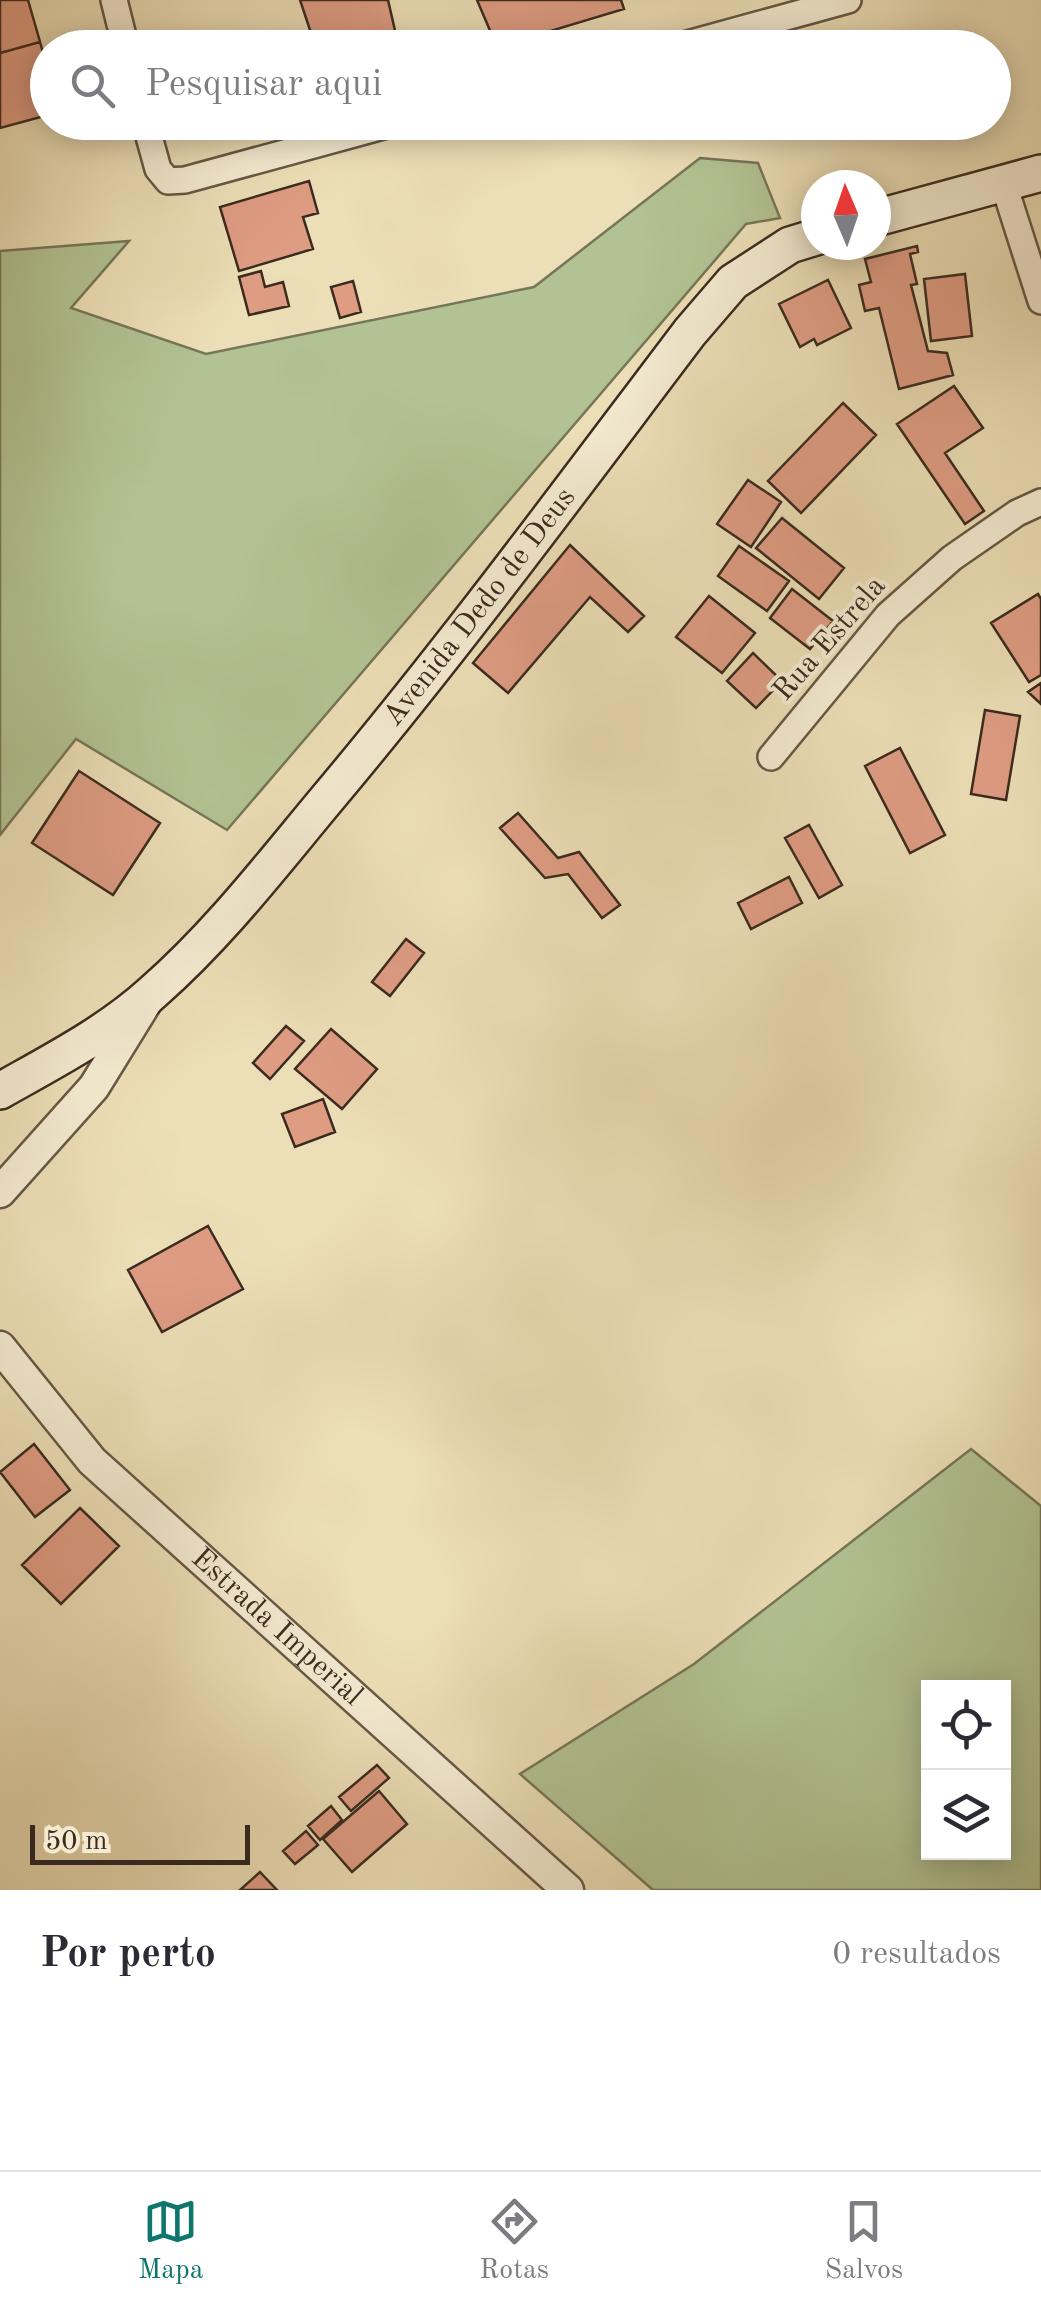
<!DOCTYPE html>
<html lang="pt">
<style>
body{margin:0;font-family:"Old Standard TT",serif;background:#f7f7f7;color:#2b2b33}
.controls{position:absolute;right:30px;bottom:30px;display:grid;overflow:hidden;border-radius:0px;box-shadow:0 5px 25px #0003}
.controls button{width:90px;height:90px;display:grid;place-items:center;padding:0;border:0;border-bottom:2px solid #e1e1e2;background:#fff;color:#2b2b33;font:50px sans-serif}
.compass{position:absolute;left:801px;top:170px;width:90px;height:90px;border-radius:50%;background:#fff;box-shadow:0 5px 25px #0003;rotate:358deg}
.scale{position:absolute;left:30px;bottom:25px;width:220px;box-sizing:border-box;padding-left:10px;border:5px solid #3b2b1f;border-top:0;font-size:28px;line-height:35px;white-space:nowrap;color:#3b2b1f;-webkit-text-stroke:8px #f3ead0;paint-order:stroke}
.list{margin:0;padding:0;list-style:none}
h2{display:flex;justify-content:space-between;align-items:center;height:130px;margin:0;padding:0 40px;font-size:42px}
h2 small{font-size:32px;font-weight:400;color:#7c7c81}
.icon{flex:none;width:55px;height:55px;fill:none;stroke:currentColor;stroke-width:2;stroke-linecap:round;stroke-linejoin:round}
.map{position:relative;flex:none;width:1041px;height:1890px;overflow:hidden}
.search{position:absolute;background:#fff;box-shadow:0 5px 25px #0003;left:30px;right:30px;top:30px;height:110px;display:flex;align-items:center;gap:25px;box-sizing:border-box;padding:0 35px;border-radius:55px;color:#7c7c81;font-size:38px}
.sheet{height:280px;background:#fff}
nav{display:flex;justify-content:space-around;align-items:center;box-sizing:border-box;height:140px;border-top:2px solid #e1e1e2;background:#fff;font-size:28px;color:#7c7c81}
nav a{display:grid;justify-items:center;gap:5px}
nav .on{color:#0f766e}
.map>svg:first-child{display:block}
.green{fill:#b2c292;stroke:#767658;stroke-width:2.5;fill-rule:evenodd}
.building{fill:#de9c83;stroke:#3b2b1f;stroke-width:2.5}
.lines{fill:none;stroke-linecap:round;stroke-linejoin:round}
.minor-casing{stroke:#675845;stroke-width:30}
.tertiary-casing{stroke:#675845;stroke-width:35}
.secondary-casing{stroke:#3b2b1f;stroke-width:40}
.minor{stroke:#f3ead0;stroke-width:25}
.tertiary{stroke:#f3ead0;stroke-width:30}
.secondary{stroke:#f3ead0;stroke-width:35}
.labels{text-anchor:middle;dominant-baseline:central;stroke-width:8;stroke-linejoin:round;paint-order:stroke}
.street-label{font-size:30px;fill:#3b2b1f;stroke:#f3ead0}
</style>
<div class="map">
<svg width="1041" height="1890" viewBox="0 0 1041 1890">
<rect width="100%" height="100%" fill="#ecdeb6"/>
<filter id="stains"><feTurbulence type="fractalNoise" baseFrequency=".002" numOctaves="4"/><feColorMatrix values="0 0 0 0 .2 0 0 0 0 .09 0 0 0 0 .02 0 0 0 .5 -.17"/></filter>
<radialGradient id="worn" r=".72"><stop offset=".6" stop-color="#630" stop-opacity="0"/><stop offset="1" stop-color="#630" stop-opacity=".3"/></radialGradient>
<!-- green -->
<path class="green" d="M700,158L758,163L780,218L746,224L227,830L76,739L0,835V251L129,241L71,308L206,354L534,287Z
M971,1449L1041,1506V1890H653L520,1774L694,1664ZM928,1688H1004V1852H928Z"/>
<!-- building -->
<path class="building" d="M0,0H28L40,42L0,53Z
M300,0H388L399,48H316Z
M477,0H621L624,9L497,47Z
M40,42L48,71V115L0,128V53Z
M181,122H249L251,133L183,135Z
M309,181L318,213L303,217L313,249L239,271L220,207Z
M917,246L918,252L910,254L917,284L911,285L928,351L947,353L953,375L899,389L879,308L865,311L859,285L871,282L865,259Z
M261,271L265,287L283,282L289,306L249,315L239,277Z
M965,274L972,336L931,341L924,279Z
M828,280L851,328L817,345L814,339L800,347L779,304Z
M353,281L361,312L340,318L331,287Z
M954,386L983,428L945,453L984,511L965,524L897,424Z
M843,403L876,435L801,513L768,481Z
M748,480L781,502L751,547L717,524Z
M782,518L844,568L819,599L756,548Z
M570,545L644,616L628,632L590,597L508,693L473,663Z
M739,546L789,581L767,611L718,576Z
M792,589L833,621L810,649L770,618Z
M1038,594L1041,599V675L1029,682L991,623Z
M709,596L755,633L722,673L676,637Z
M753,653L782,681L756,708L727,681Z
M1041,683V704L1028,692Z
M985,710L1020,716L1006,800L971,794Z
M900,748L945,835L910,853L865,766Z
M79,771L160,823L113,895L32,843Z
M518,813L558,858L579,852L620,905L602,918L568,874L545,878L500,828Z
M809,825L842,885L819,898L785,838Z
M789,877L802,903L751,929L738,903Z
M406,939L424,953L390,996L372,982Z
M286,1026L304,1041L270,1079L253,1063Z
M331,1029L377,1069L342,1109L295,1069Z
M323,1099L335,1132L295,1147L282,1114Z
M208,1226L243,1289L162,1332L128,1270Z
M34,1444L70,1490L35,1517L0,1472Z
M80,1508L119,1546L61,1604L22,1565Z
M377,1765L389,1778L351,1811L339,1797Z
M379,1791L407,1824L352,1872L323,1839Z
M331,1806L342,1820L320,1840L308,1826Z
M306,1831L318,1845L295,1864L283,1851Z
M260,1872L277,1890H240Z"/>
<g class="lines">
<defs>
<path id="minor" d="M114,0L126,48
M673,48L848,0
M145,122L158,169L168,181L185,180L398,122
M1003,182L1041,301
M771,757L888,615L952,558L1017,513L1041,502"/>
<g id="tertiary">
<path d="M0,1192L94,1087L147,1001"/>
<path id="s1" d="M0,1347L92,1461L568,1890"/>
</g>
<g id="secondary">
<path d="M876,218L1041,173"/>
<path id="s2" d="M0,1091C53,1061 108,1033 153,992C218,935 271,866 326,800C453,649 571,489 690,332L733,282L790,245L816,237"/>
</g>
</defs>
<!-- minor casing -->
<use href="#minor" class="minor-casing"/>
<!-- tertiary casing -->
<use href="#tertiary" class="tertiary-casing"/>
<!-- secondary casing -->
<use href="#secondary" class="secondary-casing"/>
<!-- minor -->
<use href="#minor" class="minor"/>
<!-- tertiary -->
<use href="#tertiary" class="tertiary"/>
<!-- secondary -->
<use href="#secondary" class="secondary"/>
</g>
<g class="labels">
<!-- street labels -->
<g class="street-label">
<text stroke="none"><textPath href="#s2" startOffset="688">Avenida Dedo de Deus</textPath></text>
<text transform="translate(830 639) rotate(-49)">Rua Estrela</text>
<text stroke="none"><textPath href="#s1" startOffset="395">Estrada Imperial</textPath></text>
</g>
</g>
<rect width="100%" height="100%" filter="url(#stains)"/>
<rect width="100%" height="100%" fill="url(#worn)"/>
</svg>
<div class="controls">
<button><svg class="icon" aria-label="locate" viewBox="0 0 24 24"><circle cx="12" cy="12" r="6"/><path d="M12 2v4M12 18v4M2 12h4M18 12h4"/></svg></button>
<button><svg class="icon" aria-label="layers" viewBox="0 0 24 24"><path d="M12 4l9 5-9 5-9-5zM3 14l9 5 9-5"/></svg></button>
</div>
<svg class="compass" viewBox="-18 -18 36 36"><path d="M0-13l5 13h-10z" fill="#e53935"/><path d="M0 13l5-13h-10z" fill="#7c7c81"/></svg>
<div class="scale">50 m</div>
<div class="search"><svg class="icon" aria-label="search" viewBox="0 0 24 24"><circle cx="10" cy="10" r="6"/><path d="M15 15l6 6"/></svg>Pesquisar aqui</div>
</div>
<section class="sheet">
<h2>Por perto<small>0 resultados</small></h2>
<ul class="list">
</ul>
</section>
<nav>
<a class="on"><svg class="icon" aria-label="map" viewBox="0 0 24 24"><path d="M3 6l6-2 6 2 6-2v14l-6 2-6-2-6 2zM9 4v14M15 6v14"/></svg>Mapa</a>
<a><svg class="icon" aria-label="directions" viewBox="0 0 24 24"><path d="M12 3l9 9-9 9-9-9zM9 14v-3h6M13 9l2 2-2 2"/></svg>Rotas</a>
<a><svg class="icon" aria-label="saved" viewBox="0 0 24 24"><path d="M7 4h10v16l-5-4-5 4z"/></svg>Salvos</a>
</nav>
